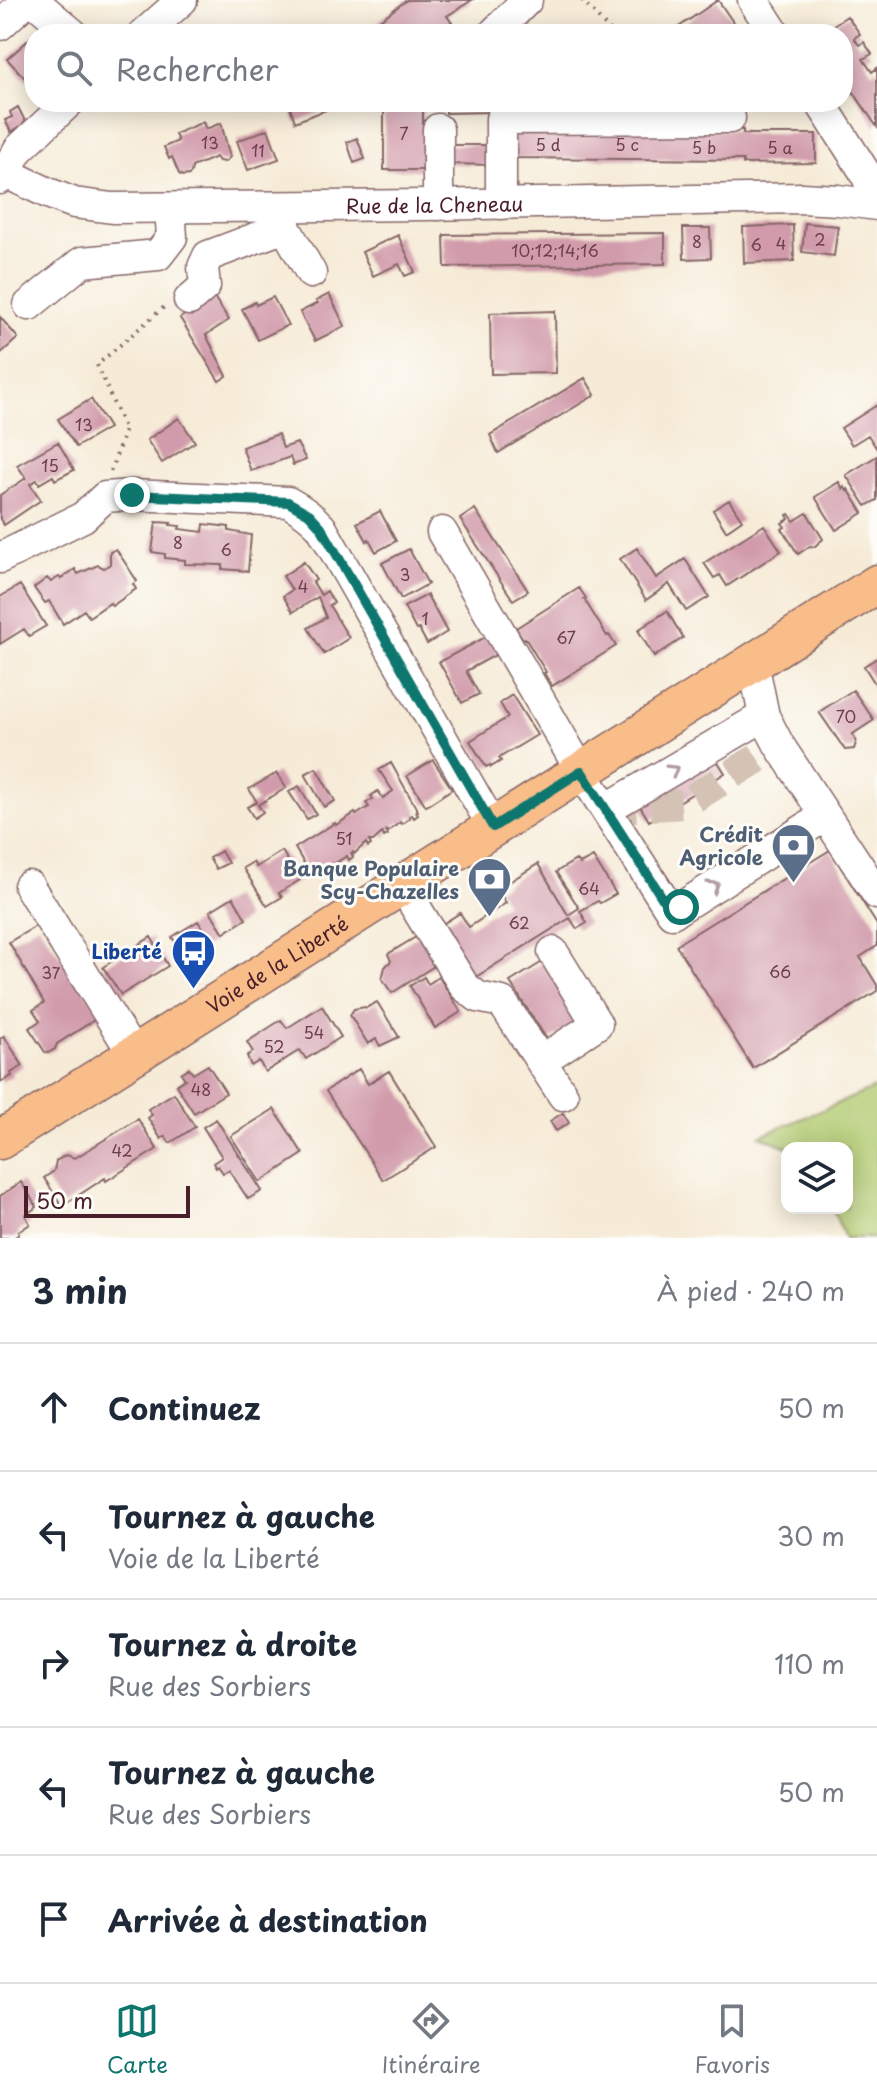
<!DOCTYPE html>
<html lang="fr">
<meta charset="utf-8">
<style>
body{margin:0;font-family:"Playpen Sans",sans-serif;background:#f6f6f7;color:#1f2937}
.controls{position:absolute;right:24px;bottom:24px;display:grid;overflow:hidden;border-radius:16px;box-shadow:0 4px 20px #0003}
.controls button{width:72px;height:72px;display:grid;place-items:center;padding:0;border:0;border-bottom:2px solid #e0e1e3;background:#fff;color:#1f2937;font:40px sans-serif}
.scale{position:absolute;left:24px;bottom:20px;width:166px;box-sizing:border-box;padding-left:8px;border:4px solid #4a1f2b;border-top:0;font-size:22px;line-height:28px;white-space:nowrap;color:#4a1f2b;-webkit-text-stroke:6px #fdfcf7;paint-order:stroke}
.stop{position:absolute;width:24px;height:24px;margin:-18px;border:6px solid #0f766e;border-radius:50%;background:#fff}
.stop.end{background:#0f766e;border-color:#fff;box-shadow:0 2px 8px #0008}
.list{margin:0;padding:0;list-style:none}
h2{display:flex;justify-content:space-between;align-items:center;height:104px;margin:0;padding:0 32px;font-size:34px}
h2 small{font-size:26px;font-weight:400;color:#747a83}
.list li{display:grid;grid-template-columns:52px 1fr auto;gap:24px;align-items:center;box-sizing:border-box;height:128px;padding:0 32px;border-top:2px solid #e0e1e3}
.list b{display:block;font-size:30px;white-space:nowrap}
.list p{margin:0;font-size:26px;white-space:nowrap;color:#747a83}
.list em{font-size:26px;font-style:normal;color:#747a83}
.icon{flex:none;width:44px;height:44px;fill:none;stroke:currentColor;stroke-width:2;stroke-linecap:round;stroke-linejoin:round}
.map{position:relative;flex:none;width:877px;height:1238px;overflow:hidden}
.search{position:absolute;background:#fff;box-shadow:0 4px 20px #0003;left:24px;right:24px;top:24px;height:88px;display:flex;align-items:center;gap:20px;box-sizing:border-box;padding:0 28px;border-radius:32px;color:#747a83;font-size:30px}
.sheet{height:744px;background:#fff}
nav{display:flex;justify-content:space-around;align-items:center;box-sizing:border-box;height:112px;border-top:2px solid #e0e1e3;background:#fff;font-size:22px;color:#747a83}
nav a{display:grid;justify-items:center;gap:4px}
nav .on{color:#0f766e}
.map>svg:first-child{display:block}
.green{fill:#b0c96e;stroke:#7d744c;stroke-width:2}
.building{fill:#d19bab}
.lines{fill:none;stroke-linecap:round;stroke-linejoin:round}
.minor-tunnel{stroke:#d4c2b5;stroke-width:30;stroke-dasharray:30 15;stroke-linecap:butt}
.minor-casing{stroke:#866667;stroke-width:33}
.major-casing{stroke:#866667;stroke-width:41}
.path{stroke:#866667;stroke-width:4;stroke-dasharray:2 6;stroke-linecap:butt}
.minor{stroke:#fff;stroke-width:30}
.major{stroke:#f8bd89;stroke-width:38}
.oneway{stroke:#ae9aa0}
.route{stroke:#0f766e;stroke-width:10}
.labels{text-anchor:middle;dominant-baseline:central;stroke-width:6;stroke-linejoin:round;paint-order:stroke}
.number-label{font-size:16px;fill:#6c3e4b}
.street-label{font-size:20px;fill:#4a1f2b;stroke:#fdfcf7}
.service-label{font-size:20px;font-weight:bold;fill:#4e5e75;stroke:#fdfcf7;text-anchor:end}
.transit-label{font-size:20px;font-weight:bold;fill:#164399;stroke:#fdfcf7;text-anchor:end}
</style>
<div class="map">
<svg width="877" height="1238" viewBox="0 0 877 1238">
<rect width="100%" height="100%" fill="#fdfcf7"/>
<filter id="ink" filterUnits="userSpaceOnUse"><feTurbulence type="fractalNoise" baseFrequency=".0125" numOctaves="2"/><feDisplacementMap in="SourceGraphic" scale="16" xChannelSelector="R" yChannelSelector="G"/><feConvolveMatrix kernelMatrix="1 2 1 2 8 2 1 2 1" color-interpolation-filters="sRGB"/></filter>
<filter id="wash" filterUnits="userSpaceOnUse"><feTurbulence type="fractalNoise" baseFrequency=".006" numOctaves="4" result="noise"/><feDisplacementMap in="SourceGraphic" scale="32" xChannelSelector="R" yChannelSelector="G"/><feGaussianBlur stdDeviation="1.8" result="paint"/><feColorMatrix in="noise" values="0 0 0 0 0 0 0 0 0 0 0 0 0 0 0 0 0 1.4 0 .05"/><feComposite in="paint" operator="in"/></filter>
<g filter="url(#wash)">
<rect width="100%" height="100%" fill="#f6ebd7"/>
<!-- green -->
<path class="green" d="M877,1087V1238H845L832,1208H847V1148H789L760,1136Z"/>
<g id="blocks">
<!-- building -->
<path class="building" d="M407,0H472L447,16L455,27L444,34H385L377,22Z
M718,0L741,34H675L673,31Z
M847,16L860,34L854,38L859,45L864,42L872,54L863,59L872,72L877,68V127L850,87L843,92V34H820Z
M34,35V88L7,59Z
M302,102H323L326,110L295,122L290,107Z
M384,102H423V128H430L423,170H384Z
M446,102H495V112L446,113Z
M18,107L26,123L11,132L5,120L12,117L10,112Z
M203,122L206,129L221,123L230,157L225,162L219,161L216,157L192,167L191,173L189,175L183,176L179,174L172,157L169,159L164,147L178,141L175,134Z
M268,129L279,159L248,170L237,141Z
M509,129L743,130V134H816V163L743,164V160L509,158Z
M357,138L365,159L354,163L347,142Z
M447,145H495V165L447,164Z
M805,223L838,226L834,256L802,252Z
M793,225L794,261L744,263L743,227Z
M683,228H710L711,258L684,259Z
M665,233V264L445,267L444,235Z
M398,235L415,272L405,276L399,264L373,276L362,252Z
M329,294L345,326L315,341L300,312L318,303L316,301Z
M214,297L229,320L206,335L227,376L219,381L180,318Z
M273,297L288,325L258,340L242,309L255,302L256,305Z
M555,311L556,373L491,374L490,313Z
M0,317L18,338L0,354Z
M585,378L595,395L498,453L490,435Z
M91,399L109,428L76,447L58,419Z
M877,405V449L868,435L852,445L841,428Z
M179,418L195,442L162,463L147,440Z
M278,434L283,448L297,443L306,460L293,465L290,457L251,471L242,447Z
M58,442L74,470L55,480L53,476L39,484L37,480L30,484L41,500L4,525L0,519V495L26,478L17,465Z
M877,456V500L866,506L846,475Z
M839,482L843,489L844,487L847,491L848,489L863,513L836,530L815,497Z
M729,500L742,520L726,531L713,510Z
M475,509L528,591L513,600L460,519Z
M380,511L396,541L376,552L369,539L367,541L357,523Z
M807,513L823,539L814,547L810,546L798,554L782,529L785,527L782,523L789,519L787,515L789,514L794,521Z
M156,522L171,523L170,525L180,526L179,529L203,532L204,524L229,527V531L251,535L248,571L222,569L223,565L185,564V560L165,558V554L152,552Z
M764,525L781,551L727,586L720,575L714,578L704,563Z
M637,548L656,578L685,559L709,597L686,611L669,584L646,600L620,559Z
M116,549L137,581L133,584L136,589L112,606L110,603L89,617L84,610L63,624L49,601L45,603L34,588L47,578L51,582L59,577L61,579L75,569L78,574L98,565L104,568L110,564V552Z
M409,549L428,584L401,599L382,563Z
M304,562L316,580L313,582L321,595L327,591L334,603L329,605L349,638L324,654L308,628L326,617L318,597L293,612L283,596L292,590L283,576Z
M20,585L46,626L29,636L24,629L0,644V597Z
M579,588L586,598L584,599L607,636L609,635L616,646L552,686L544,673L546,672L525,638L523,639L516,628Z
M427,595L447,632L427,644L419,629L416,630L404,607Z
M667,611L683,638L654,657L638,630Z
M491,634L501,652L466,671L479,694L462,703L439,662Z
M877,658V687L864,666Z
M853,690L874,720L853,734L856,743L854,749L845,750L819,712Z
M512,695L537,735L499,758L501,761L491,767L490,765L486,767L470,741L508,717L500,703Z
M713,754L725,773L649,821L637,801Z
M433,760L452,789L426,806L407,776Z
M391,763L418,811L416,812L418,815L414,818L412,815L409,816L410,818L402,824L400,822L388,832L386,831L388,835L384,837L382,833L373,841H369L371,845L368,847L366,843L354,854L353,852L351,853L353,857L349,860L347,856L312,877L295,848L335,823L336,825L355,813L356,815L367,808L369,807L366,803L373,799L371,796L378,791L383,798L393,791L379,770Z
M316,768L335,801L324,807L305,774Z
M277,773L286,788L258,805L263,812L254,818L247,807L257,802L249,789Z
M299,786L316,814L307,819L289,792Z
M830,850L877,925V946L860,957L877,985V991L753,1068L676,945Z
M221,851L228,863L216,869L209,858Z
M282,851L300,880L279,893L282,897L267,906L243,868L253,862L256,867Z
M593,857L616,894L600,903L598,901L580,911L587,923L577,929L570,918L471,980L438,927L460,913L469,927L506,903L498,889L538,864L568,915L579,908L556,872L576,860L580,864Z
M233,897L246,919L224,933L210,911Z
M198,921L212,943L188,957L184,950L181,951L172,937Z
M38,925L102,1015L57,1044L55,1049L48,1053L45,1052L29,1028L40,1021L33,1010L44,1003L9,942Z
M424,932L442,961L392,993L382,979L385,967L391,961L388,954Z
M151,937L168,966L121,995L103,967Z
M544,961L581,1020L548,1041L510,982Z
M424,977L428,984L439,977L461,1012L435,1028L410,986Z
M377,1002L399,1037L380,1046L376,1039L368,1044L350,1015L354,1009L365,1007L366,1008Z
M322,1006L341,1037L306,1059L300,1050L265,1072L259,1061L251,1066L247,1056L253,1052L247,1042L281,1020L287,1028Z
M4,1036L23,1066L11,1073L12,1076L1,1082L0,1039Z
M208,1065L226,1093L194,1113L176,1085L185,1079L181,1073L189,1068L193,1074Z
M359,1069L368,1084L389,1071L436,1147L383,1180L326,1091Z
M174,1093L195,1127L170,1143L165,1136L161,1139L148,1118L152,1115L148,1109Z
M274,1109L303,1154L260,1182L231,1136Z
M563,1113L569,1123L556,1131L550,1121Z
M138,1119L157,1149L119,1173L106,1181L105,1178L62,1206L44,1178L54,1171L56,1161L66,1155L75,1158Z
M216,1119L262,1191L248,1199L229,1170L223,1173L218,1166L216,1168L213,1163L222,1157L203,1127Z
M21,1182L37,1207L25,1215L30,1224L18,1232L19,1234L14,1238H0V1196Z"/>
</g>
</g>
<g filter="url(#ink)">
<use href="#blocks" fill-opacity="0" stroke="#866667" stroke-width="2"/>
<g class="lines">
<!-- minor-tunnel -->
<path class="minor-tunnel" d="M606,809L684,804L779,745"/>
<defs>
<g id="minor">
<path d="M33,0L73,34"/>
<path d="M753,0L775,34"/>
<path d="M0,25L27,0"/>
<path d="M144,34L182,0"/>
<path d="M493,34L527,0"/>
<path d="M820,102L866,174L877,202"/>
<path id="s1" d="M0,170L48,193L74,203L112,208L426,205L802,198L838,200L877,205"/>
<path d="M0,179L19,149L69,102"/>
<path d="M501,204V119L730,118"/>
<path d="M438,205V129"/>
<path d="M285,227L311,273"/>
<path d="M189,300L205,286L203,267L208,256L285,227V207"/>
<path d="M29,305L82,262L158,255L172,237L170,208"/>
<path d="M442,532L581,771L672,913L825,816"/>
<path d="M0,558L83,517L105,497L132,495L288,502C301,509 311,516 321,527L493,827"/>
<path d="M753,662L764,716L779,745L877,894"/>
<path d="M606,809L764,716"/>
<path d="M402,885L464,986L478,997L502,1002L563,1095"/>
<path d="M29,886L134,1055"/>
<path d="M541,1061L597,1024L553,952"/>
</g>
<g id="major">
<path id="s2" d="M0,1140L877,584"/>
</g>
</defs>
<!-- minor casing -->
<use href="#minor" class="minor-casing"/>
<!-- major casing -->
<use href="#major" class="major-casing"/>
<!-- path -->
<path class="path" d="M582,0L613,34
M111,471L125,430L97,365L164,307"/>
<!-- minor -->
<use href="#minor" class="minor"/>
<!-- major -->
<use href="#major" class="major"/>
</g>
<!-- one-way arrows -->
<defs><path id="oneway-chevron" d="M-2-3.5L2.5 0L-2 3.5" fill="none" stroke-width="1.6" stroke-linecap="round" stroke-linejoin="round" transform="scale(2)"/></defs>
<g class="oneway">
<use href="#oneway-chevron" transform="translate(673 770) rotate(-31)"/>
<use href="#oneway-chevron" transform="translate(714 886) rotate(-32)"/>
</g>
</g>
<g class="lines" filter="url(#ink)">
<!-- route -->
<path class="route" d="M132,495L288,502L309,514L321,527L493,827L581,771L672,913L681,907"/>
</g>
<!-- icons -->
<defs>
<symbol id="bank-pin" viewBox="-11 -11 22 30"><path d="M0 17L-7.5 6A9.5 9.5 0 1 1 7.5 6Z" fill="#5c6f8a" stroke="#fdfcf7"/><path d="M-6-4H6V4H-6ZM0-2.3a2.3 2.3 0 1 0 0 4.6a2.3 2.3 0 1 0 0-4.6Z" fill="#fff"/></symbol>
<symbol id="bus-pin" viewBox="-11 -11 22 30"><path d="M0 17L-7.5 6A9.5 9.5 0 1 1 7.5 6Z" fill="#1a4fb4" stroke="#fdfcf7"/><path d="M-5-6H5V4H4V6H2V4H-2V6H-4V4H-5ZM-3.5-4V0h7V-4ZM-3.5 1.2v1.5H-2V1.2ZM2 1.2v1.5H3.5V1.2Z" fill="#fff"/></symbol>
</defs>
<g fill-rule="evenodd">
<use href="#bank-pin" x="768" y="820" width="51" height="69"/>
<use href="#bank-pin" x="464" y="854" width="51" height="69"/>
<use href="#bus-pin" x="168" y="926" width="51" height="69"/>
</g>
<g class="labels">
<!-- number labels -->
<g class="number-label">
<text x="404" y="133">7</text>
<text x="210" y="142">13</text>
<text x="548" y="144">5 d</text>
<text x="627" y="144">5 c</text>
<text x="704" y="147">5 b</text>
<text x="780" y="147">5 a</text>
<text x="258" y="150">11</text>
<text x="820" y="239">2</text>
<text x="697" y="241">8</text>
<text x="781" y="243">4</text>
<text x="756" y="244">6</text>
<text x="555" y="250">10;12;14;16</text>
<text x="84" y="424">13</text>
<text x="50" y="465">15</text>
<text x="178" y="542">8</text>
<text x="226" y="549">6</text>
<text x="405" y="574">3</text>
<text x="303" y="586">4</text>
<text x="425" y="618">1</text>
<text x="566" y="637">67</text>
<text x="846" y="716">70</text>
<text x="344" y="838">51</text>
<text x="589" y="888">64</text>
<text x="519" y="922">62</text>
<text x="780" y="971">66</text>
<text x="51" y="972">37</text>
<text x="314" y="1032">54</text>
<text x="274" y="1046">52</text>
<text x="201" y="1089">48</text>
<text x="122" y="1150">42</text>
</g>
<!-- street labels -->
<g class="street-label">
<text stroke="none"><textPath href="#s1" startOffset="442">Rue de la Cheneau</textPath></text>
<text stroke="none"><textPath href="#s2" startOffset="328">Voie de la Liberté</textPath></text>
</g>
<!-- service labels -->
<g class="service-label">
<text x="763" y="834">Crédit<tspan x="763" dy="23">Agricole</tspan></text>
<text x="459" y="868">Banque Populaire<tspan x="459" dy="23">Scy-Chazelles</tspan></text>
</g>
<!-- transit labels -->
<g class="transit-label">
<text x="162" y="951">Liberté</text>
</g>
</g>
</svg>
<div class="controls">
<button><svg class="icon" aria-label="layers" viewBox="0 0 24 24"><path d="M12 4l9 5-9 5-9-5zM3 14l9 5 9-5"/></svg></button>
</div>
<div class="scale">50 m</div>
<div class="stop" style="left:681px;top:907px"></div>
<div class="stop end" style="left:132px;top:495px"></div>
<div class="search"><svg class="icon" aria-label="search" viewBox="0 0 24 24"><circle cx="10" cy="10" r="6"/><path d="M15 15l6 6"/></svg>Rechercher</div>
</div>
<section class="sheet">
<h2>3 min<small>À pied · 240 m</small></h2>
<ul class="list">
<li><svg class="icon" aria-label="ahead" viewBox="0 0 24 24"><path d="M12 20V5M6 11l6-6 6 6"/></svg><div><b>Continuez</b></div><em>50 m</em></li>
<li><svg class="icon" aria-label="left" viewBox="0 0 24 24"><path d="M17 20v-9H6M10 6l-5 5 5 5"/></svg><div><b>Tournez à gauche</b><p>Voie de la Liberté</p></div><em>30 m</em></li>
<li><svg class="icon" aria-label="right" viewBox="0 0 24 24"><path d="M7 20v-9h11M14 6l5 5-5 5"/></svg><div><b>Tournez à droite</b><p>Rue des Sorbiers</p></div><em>110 m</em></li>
<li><svg class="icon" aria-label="left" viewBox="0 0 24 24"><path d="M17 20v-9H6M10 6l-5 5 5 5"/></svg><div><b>Tournez à gauche</b><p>Rue des Sorbiers</p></div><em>50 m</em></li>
<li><svg class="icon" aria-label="arrive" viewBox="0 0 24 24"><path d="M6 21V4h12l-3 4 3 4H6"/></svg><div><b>Arrivée à destination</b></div></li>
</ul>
</section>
<nav>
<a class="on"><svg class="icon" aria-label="map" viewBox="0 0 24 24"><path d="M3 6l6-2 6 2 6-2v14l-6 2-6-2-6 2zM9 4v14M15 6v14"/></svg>Carte</a>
<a><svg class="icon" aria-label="directions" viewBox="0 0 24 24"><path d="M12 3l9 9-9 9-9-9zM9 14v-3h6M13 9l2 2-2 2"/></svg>Itinéraire</a>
<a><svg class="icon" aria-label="saved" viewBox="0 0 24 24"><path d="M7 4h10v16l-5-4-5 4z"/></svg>Favoris</a>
</nav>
